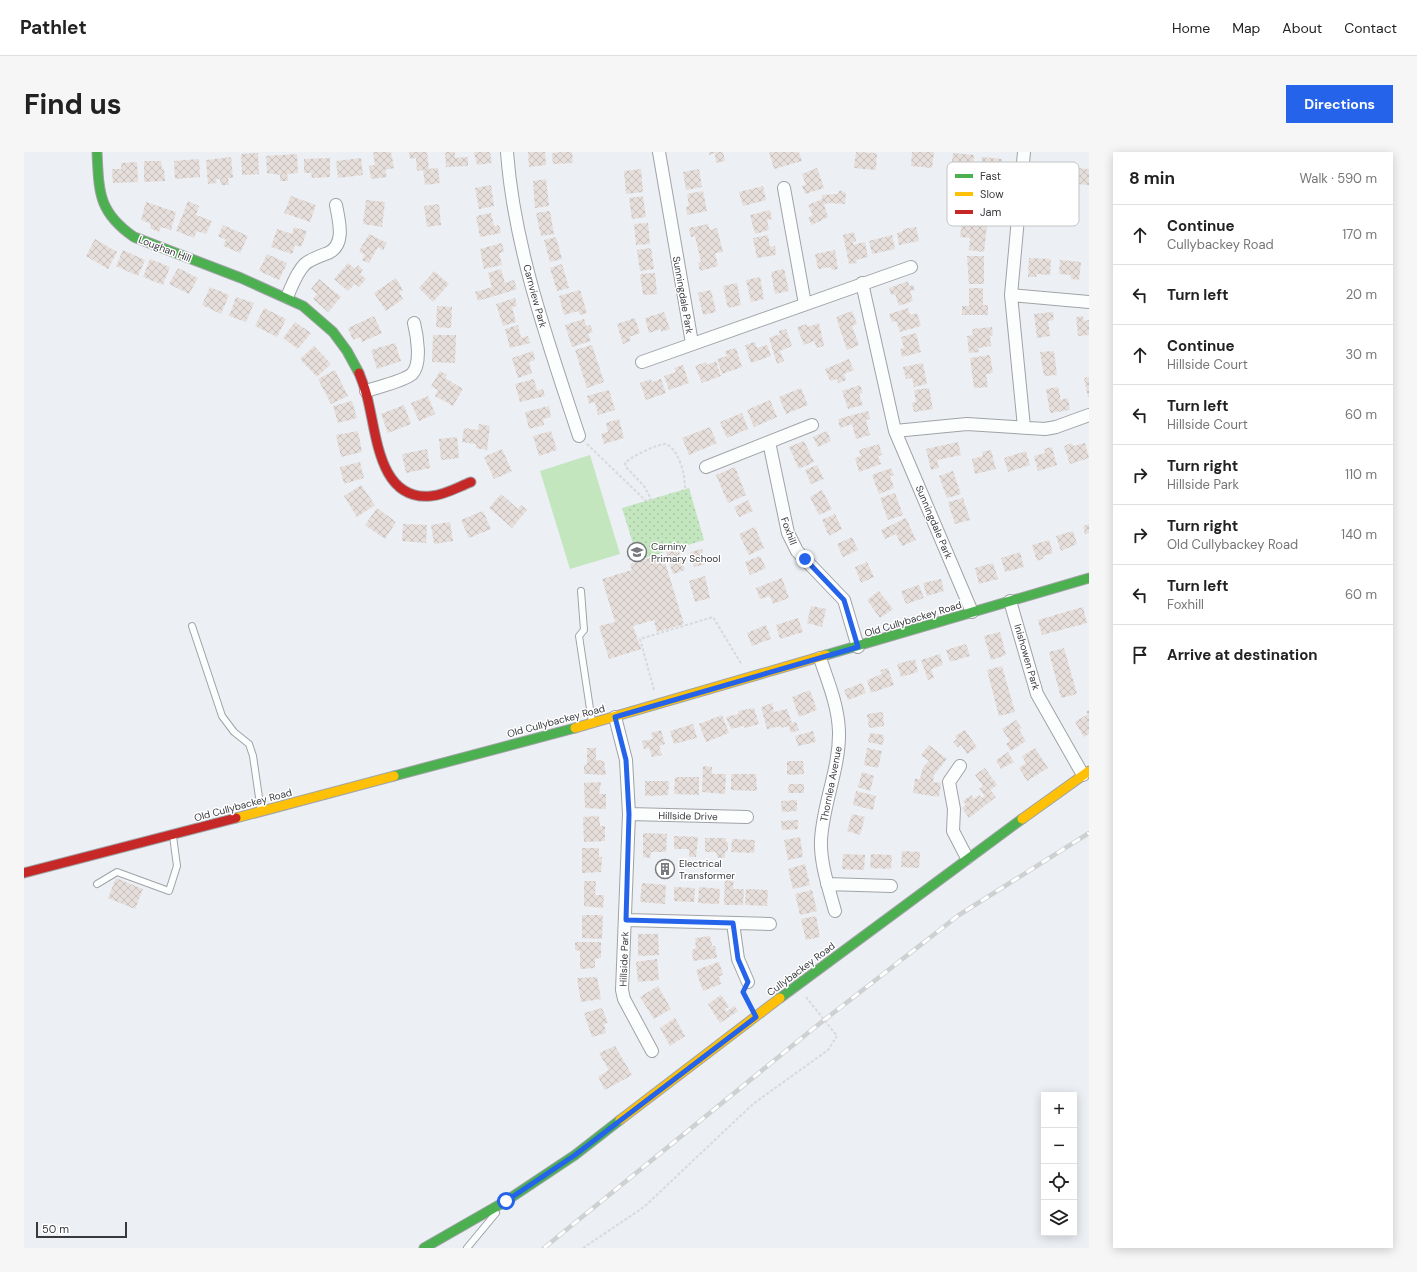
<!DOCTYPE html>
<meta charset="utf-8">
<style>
body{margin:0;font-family:"DM Sans",sans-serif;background:#f6f6f6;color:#222}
.controls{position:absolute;right:12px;bottom:12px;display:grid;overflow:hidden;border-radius:0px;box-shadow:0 2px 10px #0003}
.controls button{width:36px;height:36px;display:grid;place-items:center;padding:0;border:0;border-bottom:1px solid #e0e0e0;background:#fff;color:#222;font:20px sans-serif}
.scale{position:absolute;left:12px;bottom:10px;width:91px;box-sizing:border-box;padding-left:4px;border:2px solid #383a3e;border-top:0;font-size:11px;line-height:14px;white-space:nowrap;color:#383a3e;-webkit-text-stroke:3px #fff;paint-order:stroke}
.stop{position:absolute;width:12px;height:12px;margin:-9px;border:3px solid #2563eb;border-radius:50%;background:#fff}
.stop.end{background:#2563eb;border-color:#fff;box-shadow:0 1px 4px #0008}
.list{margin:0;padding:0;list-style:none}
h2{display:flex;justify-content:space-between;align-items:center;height:52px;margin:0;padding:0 16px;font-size:17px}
h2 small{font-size:13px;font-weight:400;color:#767676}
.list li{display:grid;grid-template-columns:26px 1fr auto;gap:12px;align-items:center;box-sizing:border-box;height:60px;padding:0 16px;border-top:1px solid #e0e0e0}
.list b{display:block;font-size:15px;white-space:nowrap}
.list p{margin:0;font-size:13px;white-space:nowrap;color:#767676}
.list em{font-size:13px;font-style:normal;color:#767676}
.icon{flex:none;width:22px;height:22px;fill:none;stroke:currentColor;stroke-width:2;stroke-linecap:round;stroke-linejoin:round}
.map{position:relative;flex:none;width:1065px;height:1096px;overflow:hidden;border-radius:0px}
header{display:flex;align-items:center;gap:24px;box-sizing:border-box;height:56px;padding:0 20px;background:#fff;border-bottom:1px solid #e0e0e0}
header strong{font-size:19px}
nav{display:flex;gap:22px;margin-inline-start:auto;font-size:14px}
.intro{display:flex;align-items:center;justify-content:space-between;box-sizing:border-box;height:96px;padding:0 24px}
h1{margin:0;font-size:28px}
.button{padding:10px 18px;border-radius:0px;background:#2563eb;color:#fff;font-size:14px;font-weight:700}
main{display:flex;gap:24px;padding:0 24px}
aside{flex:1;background:#fff;border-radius:0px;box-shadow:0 2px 10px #0003}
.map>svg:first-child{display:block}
.grass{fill:#c3e6bf}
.park{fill:url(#park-dots)}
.building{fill:url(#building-cross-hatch)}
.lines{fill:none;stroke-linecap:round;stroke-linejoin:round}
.lane-casing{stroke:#a0a3a6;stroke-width:8}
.street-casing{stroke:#a0a3a6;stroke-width:14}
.fast-casing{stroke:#a0a3a6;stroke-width:11}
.slow-casing{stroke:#a0a3a6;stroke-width:11}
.jam-casing{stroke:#a0a3a6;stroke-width:11}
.path{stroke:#d8d9da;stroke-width:2;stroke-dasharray:3 2;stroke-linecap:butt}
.lane{stroke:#fcfdfd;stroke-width:6}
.street{stroke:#fcfdfd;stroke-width:12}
.fast{stroke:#4caf50;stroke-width:9}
.slow{stroke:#ffc107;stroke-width:9}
.jam{stroke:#c62828;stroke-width:9}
.rail-casing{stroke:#cfd0d2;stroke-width:4.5}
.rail{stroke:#fff;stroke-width:3;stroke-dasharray:9;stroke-linecap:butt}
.path-bridge{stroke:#d8d9da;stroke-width:2;stroke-dasharray:3 2;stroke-linecap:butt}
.route{stroke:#2563eb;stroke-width:5}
.labels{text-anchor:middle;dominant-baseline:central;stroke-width:3;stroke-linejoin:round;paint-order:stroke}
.street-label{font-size:10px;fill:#383a3e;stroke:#fff}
.poi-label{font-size:10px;fill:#383a3e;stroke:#fff;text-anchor:start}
.key{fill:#fff;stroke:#c3c4c5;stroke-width:1}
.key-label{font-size:11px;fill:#383a3e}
</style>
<header>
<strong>Pathlet</strong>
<nav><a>Home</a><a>Map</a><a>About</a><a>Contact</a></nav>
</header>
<div class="intro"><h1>Find us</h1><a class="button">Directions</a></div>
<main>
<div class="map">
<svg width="1065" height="1096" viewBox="0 0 1065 1096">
<defs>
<pattern id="park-dots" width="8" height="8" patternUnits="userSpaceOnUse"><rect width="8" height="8" fill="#c3e6bf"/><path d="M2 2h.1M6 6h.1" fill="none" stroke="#a8c6a5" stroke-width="1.8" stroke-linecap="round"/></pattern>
<pattern id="building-cross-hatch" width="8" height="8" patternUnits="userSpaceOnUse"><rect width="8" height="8" fill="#e6deda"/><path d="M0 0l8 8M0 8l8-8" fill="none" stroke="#c6bfbc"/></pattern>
</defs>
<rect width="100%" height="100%" fill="#eceff4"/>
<!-- grass -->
<path class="grass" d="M566,303L596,402L546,417L516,319Z"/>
<!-- park -->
<path class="park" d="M665,336L680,388L614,408L598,356Z"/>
<!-- building -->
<path class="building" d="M349,0H367L370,16L361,18L363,25L347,27L345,14L351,13Z
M385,0H403L405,17L414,16L416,31L401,33L399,18L393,19L392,6L386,7Z
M421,0H431V6L444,5V14L422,15Z
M450,0H466L468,11L453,13Z
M504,0H521L522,13L505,15Z
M539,0H548L549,11L529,12L528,1Z
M685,0H699L701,9L692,11L691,1L685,3Z
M745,0H775L778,9L750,17Z
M832,0L853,1L852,18L830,16Z
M888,0H910L908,16L887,14Z
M234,1L235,22L218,23L217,2Z
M929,1L950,3L949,20L927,18Z
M273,2L274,21L263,22L264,29H256V23L243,21L242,4Z
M207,5L209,26H204L205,33H197L196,27H192L193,31L184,32L182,8Z
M958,5L978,7L977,20H974L973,34L960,33L961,19H957Z
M306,6V25L288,26L287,21H280V7Z
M337,6L339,23L314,26L312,9Z
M175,7L176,25L151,27L150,9Z
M120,9H137L138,17H140L141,29L120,30Z
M113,10L114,30L89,31L88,17H97V11Z
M793,16L800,36L781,42L778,34L782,33L778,22Z
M1053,16L1065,17V33L1052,32Z
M617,17L619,40L602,42L600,19Z
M675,17L678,35L662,38L659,20Z
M522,27L525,54L511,56L509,29Z
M467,33L470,54L455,57L451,36Z
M739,34L742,48L719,54L715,40Z
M816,38L822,41L821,52L804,51L800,53L804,65L788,73L784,66L789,63L784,53L798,47V43L814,42Z
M679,39L683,59L663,63L662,55L665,54L663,42Z
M267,44L292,53L286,70L260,61Z
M619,44L622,65L608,67L605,46Z
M342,48L361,50L358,75L339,72Z
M164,49L175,54L172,63L188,69L182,82L173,79L170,86L152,79Z
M122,50L152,60L147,78L137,75L135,80L126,76L127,72L117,68Z
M415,52L417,73L403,75L400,54Z
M746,58L748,67L743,68L745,78L731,82L726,63Z
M526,59L530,82L517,84L512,61Z
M467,61L470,74L475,73L477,81L456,85L452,64Z
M624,71L626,92L612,93L610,72Z
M938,71L963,73L960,100L945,98L946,86L936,85Z
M684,72L686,78L693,76L699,100L691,101L694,114L676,119L674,110H677L671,84L667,85L665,76Z
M199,73L224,84L216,101L199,94L202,88L194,84Z
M270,75L283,79L277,95L271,93L268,102L247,95L253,77L268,82Z
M892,75L895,89L875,93L873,81L879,79V77Z
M830,80L832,89L829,90V93L841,90L844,105L832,108L833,111L825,112L819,83Z
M345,82L363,91L359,98L354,95L345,111L338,108L341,103L335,99Z
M744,83L746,95L751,94L752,103L733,106L729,86Z
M868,83L871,97L848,102L845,89Z
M532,85L538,107L526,110L520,88Z
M71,87L93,100L84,117L62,104Z
M478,91L480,100L475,101L478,113L460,117L456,97Z
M627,96L630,117L616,119L613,98Z
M99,98L121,108L114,124L92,114Z
M811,98L814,117L808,118L807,115L794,117L791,102Z
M243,102L263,111L255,128L235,119Z
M943,104H960V132H945Z
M1005,106L1027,107L1026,123L1013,122L1012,125H1004Z
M126,107L146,115L139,133L119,125Z
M1036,108L1057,110L1055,128L1047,127V123L1035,122Z
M324,111L331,117L334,113L339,118L336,122L342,127L335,135L331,132L324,139L310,127Z
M538,112L545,136L533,139L526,116Z
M154,116L174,126L165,142L145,132Z
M477,117L481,131L490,128L493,137L454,149L451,140L468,135L464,121Z
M760,117L765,139L751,142L747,120Z
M410,119L425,132L409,150L395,136Z
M631,121L633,142L619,143L616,122Z
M736,125L740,147L727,150L722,128Z
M372,126L379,138L375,140L379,147L362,159L350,141Z
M295,127L317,145L304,160L289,147L293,142L287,137Z
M884,129L885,134L889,133L891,138L886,139L889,149L875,154L871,142L867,143L865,136Z
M713,131L717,153L704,156L699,134Z
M186,135L205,143L197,162L178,153Z
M945,136H959V153H964V163H938V154H945Z
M556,138L563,161L556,163L554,159L540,163L535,144Z
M687,138L692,160L679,163L674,141Z
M212,145L230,151L222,170L205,164Z
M491,146L493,154L488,155L492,170L479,174L472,152Z
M413,154L428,155L427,176L412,175Z
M240,156L262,167L253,185L231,174Z
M884,156L886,163L893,161L897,174L876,180L872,169L868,170L865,162Z
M828,159L833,172L828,174L835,193L823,198L812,165Z
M640,160L646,177L637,180V177L625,181L621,166Z
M1029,160L1030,168L1024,169L1026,184L1013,186L1010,162Z
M350,164L358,181L338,190L336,185L329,188L324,176Z
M1059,164L1060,169L1065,168V183L1054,184L1052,165Z
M611,166L616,181L605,185L607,189L599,192L593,172Z
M560,167L562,174L566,173L569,180L564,182L567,189L548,195L541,173Z
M271,170L287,181L274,197L259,186Z
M795,171L800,194L793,196L790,189L780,193L773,175L782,172L784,175Z
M494,173L497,186L504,184L506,191L486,196L481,177Z
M968,175L969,183L966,184L967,194L954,196L955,200L945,201L943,184L949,183L948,177Z
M762,177L768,194L756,199L760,209L753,212L745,186L756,182L755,179Z
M892,181L897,200L878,205L876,197L880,196L877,185Z
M409,183H432L431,211L408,210Z
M731,190L733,196L743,193L747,204L727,211L721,193Z
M371,191L377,209L353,217L347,198Z
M568,193L580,230L563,236L551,198Z
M290,194L307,212L293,225L276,207Z
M712,196L718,215L698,222L693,207L703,204L701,199Z
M509,199L511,208L505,210L508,221L494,226L488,206Z
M1030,199L1033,223L1020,224L1016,200Z
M966,203L969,221L962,222L964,235L950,236L946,206Z
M825,207L830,218L820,222L822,228L814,231L813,227L806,229L801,217Z
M692,209L697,224L678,231L671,214L682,210L683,213Z
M899,211L903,232L890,235L888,226L882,227L879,215Z
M659,213L665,231L645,238L640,224L652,220L650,216Z
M311,218L324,244L307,252L294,227Z
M416,219L423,223L421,226L439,237L429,254L411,244L414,238L407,234Z
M1065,225V245H1064L1060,226Z
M510,227L513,239L519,237L521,244L496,250L491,232Z
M627,227L628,230L637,227L642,241L622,248L616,231Z
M836,233L839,241L835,242L839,253L824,257L818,239Z
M1034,235L1037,248L1044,246L1046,258L1026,261L1022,237Z
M777,236L784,253L762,262L755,245Z
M905,236L909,257L890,260L888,251L892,250L890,238Z
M585,238L591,258L574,263L571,250L565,252L563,244Z
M404,244L411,262L395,269L387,251Z
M746,248L753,265L730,275L723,258Z
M328,249L333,266L314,271L309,254Z
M380,253L387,272L364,281L357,262Z
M525,254L527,265L519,267L520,273L505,277L501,260Z
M844,259L846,267L842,268L846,283L832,287L828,272L816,276L814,267Z
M718,261L724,277L703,286L696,270Z
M595,267L600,286L580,292L577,282L584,280L582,271Z
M455,272L466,274L463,298L452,296V292L438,290L440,276L454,278Z
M686,275L693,291L665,303L658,286Z
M334,279L338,300L317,305L312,283Z
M527,279L533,298L515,304L509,284Z
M803,279L807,289L794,295L789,285Z
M433,285L435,306L417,308L415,287Z
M780,289L790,310L775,317L765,295Z
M934,290L937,303L913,308L915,316L907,318L902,297Z
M1048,291L1049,294L1061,291L1065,306L1046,312L1040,294Z
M855,292L858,303L854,304L857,312L835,320L831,306L837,304L835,298Z
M1028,295L1033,313L1014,319L1010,304L1021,301L1020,297Z
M403,297L406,316L382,321L378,302Z
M478,297L488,319L470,327L460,305Z
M967,298L972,317L951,322L948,307L959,304L958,300Z
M1002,299L1006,313L984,320L980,306Z
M336,310L340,326L320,332L316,315Z
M793,313L800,327L787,332L781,318Z
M711,315L722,343L704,351L692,323Z
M867,316L870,323L866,324L870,336L855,342L848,323Z
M929,319L937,342L923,346L915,324Z
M337,333L351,353L333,365L320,344Z
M798,338L808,357L795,363L786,345Z
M871,341L879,363L864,368L856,346Z
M477,342L494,357L497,353L503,358L488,376L465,356Z
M939,346L946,368L931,372L924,350Z
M724,348L729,359L715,365L710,355Z
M353,356L372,370L361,387L341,373Z
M459,359L467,377L445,386L437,368Z
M811,362L818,377L805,384L798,368Z
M882,366L892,388L878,394L872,382L861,387L857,378Z
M426,370L429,389L410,392L407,373Z
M379,372L403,373L402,391L378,389Z
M1065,372V381L1061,382L1059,374Z
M731,375L740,396L725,403L715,382Z
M1049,379L1053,392L1037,399L1032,384Z
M828,385L834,398L819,405L813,392Z
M1025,388L1029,401L1019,404L1020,406L1013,409L1008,393Z
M654,396L661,418L649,422L642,400Z
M678,397L682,412L670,415L666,400Z
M996,400L1000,415L981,420L977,406Z
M632,404L633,406L639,404L660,472L633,480L630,468L609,474L617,497L585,507L575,474L591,470L578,427L608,418L606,412Z
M736,404L742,416L726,423L721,410Z
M843,410L850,425L837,431L831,415Z
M969,411L974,427L955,432L951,416Z
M681,424L686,446L671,450L665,429Z
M758,426L765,446L749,452L746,444L736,447L732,436Z
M917,427L920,439L903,444L899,431Z
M895,433L900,446L882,452L877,439Z
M855,439L869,457L856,466L843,448Z
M787,454L802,457L798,475L783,471Z
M1059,455L1063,471L1018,483L1014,468Z
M774,466L779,480L756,487L752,473Z
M742,473L747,487L728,494L723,481Z
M976,480L982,503L967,508L960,484Z
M942,492L946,504L926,510L922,498Z
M1040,496L1053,542L1037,546L1025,500Z
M916,502L919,513L907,517L910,526L904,528L897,508Z
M891,507L894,520L877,525L873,512Z
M978,514L991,560L975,564L963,518Z
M864,516L870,533L847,541L843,528L858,522L856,518Z
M838,531L842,541L824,548L820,538Z
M786,538L793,558L775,565L768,545Z
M748,551L750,560L763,557L768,571L772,570L775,578L767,581L765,574L757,576V574L743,577L737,555Z
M730,556L735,572L721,576L719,574L707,577L702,565L715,562L714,559Z
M1065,558V582L1060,585L1051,570L1064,562L1062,560Z
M859,560L860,574L845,576L843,562Z
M698,563L705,581L682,590L675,572Z
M992,568L998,576L995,578L1002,589L987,599L982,592L986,589L978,577Z
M669,572L673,586L650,592L646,579Z
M637,578L641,592L635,594L638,603L628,605L625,596L620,597L618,589L629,587L627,581Z
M941,578L953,595L943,602L937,593L934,596L929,590L933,587L931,584Z
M789,579L792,590L774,594L771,584Z
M846,581L860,583L859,593L844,590Z
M905,593L923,607L910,623L909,630L917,631L915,645L889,641L891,627H896L899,615L905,609L897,603Z
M563,596H572V608L580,609L582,623L560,622V613H563Z
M843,596L858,599L854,616L840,613Z
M1011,596L1024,616L1003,629L995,616L1002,611L998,604Z
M984,600L990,610L977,617L972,608Z
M763,609H779L780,622L763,623Z
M679,614L688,615V622H702L701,642L678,640Z
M961,616L973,633L966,638L972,645L945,666L938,656L942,653L939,649L947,643L950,647L955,643L958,646L961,644L955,637L959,634L951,623Z
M838,620L850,624L846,639L834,635Z
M707,622H732L733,639L707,638Z
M651,625H675V643L650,642Z
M621,629H645L644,643L621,644Z
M577,630L575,642H582V657L561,656L560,631Z
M765,632H780V641H764Z
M832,639L852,644L849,658L829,653Z
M773,648V659L758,660L757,649Z
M828,662L841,665L836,683L823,679Z
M575,664L576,674H581V689L560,690L559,665Z
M774,668V677L758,678L757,669Z
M619,681L643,682L642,700H627L626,706L619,705Z
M650,684L674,685L672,705H665V697H650Z
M776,685L779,705L764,708L760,688Z
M681,686H702V690H704V699H701V706H694L692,700H681Z
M708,687L731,688L730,701L707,700Z
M558,696H575V705H578L577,720L558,721Z
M878,699L896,700L895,716L877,715Z
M819,702L841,703L840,718L818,717Z
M847,702L868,703L867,717L846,716Z
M781,712L786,733L769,737L764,717Z
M701,723L710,724L709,737H720L719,753H700Z
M92,726L119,737L111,757L84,746Z
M560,729H572L571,743H580L579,756L560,754Z
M618,731L642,733L641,752L616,750Z
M650,735L671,736L670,750L650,749Z
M675,735L696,737L695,752L674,751Z
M722,737L744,738L743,754L721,753Z
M788,738L793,759L776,763L771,742Z
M558,763H579L578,787L558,786Z
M792,764L796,785L782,788L777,767Z
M614,782H634L635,803L614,804Z
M686,784L688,794H691L693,806L669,809L668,798L672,796L671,786Z
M551,790H577V806L571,807V816L556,817V799L551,798Z
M633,807L635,828L614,830L612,810Z
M695,810L699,823L695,824L697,832L679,839L672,818Z
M573,825L577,847L557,850L553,826Z
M634,834L647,857L630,867L616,845Z
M697,843L705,855L701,857L702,860L710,854L714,859L696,871L684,852Z
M578,856L584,871L580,872L582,881L568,885L560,861Z
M651,866L661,884L646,894L636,876Z
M591,894L608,923L581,938L574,925L585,918L575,901Z"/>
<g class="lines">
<defs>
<path id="lane" d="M557,439L560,478L555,484L568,570
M168,474L198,564L210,580L225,592L229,604L237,659
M73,732L93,720L145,739L153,714L149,684
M443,1096L472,1061"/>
<path id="street" d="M483,0C490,96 525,193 555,284
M635,0L668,191
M1000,0L987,143L1000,275
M760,36L781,152
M838,131L871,279L948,460
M987,143L1065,150
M263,145C268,134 272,121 281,112C287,107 296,104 304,101C322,93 315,69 312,53
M618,210L887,115
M342,239C354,235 380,229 388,222C398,212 393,183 390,171
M871,279L943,272L1021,277L1032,275L1065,263
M745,290L764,381L773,399L820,448L834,495
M682,315L788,273
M986,449L1013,542L1059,623
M796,506C804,530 814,553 815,579C816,616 799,651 797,688C796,711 805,737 811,759
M591,565L602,608L605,662L598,838L600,847L628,899
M936,614L925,630L930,657L929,679L943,706
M605,662L723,665
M803,732L867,734
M602,768L746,772
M709,771L714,807L724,830"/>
<path id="fast" d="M73,0C75,40 74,60 110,85L217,126L279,154L309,180L323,199L335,221
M802,503L1065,426
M370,624L551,576
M756,846L998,667
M400,1096L482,1049L551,1003L596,968"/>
<path id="slow" d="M551,576L802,503
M212,666L370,624
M998,667L1065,619
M596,968L756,846"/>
<path id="jam" d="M335,221C339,231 343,242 345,253C353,287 357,349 407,344C421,343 434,335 447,330
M0,721L212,666"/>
</defs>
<!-- lane casing -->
<use href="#lane" class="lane-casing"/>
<!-- street casing -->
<use href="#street" class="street-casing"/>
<!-- fast casing -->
<use href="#fast" class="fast-casing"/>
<!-- slow casing -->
<use href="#slow" class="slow-casing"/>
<!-- jam casing -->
<use href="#jam" class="jam-casing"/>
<!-- path -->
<path class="path" d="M563,292L622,349L627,347L620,334L602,315L601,311C606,305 635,291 642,292C656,299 661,323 661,337
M630,538L616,487L689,465L718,513
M720,841L725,851
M559,1096L620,1055L729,952L804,898L813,884"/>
<!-- lane -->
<use href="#lane" class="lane"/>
<!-- street -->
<use href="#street" class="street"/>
<!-- fast -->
<use href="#fast" class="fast"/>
<!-- slow -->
<use href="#slow" class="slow"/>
<!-- jam -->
<use href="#jam" class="jam"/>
<defs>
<path id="rail" d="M520,1096L790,876L935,763L1065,681"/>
</defs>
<!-- rail casing -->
<use href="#rail" class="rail-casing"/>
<!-- rail -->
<use href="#rail" class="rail"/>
<!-- path-bridge -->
<path class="path-bridge" d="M782,845L813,884"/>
</g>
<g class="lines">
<!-- route -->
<path class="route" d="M482,1049L551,1003L732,865L719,840L724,830L714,807L709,771L602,768L605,662L602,608L591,565L834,495L820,448L781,407"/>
</g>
<!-- icons -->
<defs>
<symbol id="school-ring" viewBox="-11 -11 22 22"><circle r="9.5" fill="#fff" stroke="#77797e" stroke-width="1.5"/><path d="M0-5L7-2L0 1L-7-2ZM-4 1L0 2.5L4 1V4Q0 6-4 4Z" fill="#77797e"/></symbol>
<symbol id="building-ring" viewBox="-11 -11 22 22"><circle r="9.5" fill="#fff" stroke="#77797e" stroke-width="1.5"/><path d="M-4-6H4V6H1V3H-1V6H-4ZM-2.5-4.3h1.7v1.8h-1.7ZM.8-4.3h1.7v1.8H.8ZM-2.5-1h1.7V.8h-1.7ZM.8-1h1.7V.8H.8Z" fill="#77797e"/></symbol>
</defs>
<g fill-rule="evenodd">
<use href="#school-ring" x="602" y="389" width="22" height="22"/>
<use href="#building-ring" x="630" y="706" width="22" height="22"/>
</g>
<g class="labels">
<!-- street labels -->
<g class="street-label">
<text transform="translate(141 97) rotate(21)">Loughan Hill</text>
<text transform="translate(659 143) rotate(80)">Sunningdale Park</text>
<text transform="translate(511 144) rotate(75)">Carnview Park</text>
<text transform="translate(910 370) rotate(67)">Sunningdale Park</text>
<text transform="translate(765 379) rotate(70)">Foxhill</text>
<text transform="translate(889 467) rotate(-17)">Old Cullybackey Road</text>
<text transform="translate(1003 505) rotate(74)">Inishowen Park</text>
<text transform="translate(532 569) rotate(-15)">Old Cullybackey Road</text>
<text transform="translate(807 632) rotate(-79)">Thornlea Avenue</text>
<text transform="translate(219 653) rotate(-15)">Old Cullybackey Road</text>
<text transform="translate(664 664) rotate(1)">Hillside Drive</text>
<text transform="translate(600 807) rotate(-88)">Hillside Park</text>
<text transform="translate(777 817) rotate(-37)">Cullybackey Road</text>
</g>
<!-- poi labels -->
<g class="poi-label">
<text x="627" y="394">Carniny<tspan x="627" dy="12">Primary School</tspan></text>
<text x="655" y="711">Electrical<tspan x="655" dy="12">Transformer</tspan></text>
</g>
</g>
<!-- legend -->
<rect x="923" y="10" width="132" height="64" rx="6" class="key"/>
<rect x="931" y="22" width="18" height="4" fill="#4caf50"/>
<rect x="931" y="40" width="18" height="4" fill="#ffc107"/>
<rect x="931" y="58" width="18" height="4" fill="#c62828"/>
<g class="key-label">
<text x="956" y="28">Fast</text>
<text x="956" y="46">Slow</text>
<text x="956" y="64">Jam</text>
</g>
</svg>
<div class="controls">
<button>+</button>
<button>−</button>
<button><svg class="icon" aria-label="locate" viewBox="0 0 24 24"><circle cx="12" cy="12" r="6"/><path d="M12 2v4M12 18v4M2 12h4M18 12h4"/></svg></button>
<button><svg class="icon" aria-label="layers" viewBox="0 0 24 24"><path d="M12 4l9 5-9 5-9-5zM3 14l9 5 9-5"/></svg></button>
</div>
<div class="scale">50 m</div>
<div class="stop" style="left:482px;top:1049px"></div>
<div class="stop end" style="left:781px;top:407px"></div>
</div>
<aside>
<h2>8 min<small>Walk · 590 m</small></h2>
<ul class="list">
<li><svg class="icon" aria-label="ahead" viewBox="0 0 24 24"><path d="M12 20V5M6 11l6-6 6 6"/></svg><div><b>Continue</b><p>Cullybackey Road</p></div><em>170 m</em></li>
<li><svg class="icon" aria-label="left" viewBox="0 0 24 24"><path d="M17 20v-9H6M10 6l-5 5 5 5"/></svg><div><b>Turn left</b></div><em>20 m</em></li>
<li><svg class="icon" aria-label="ahead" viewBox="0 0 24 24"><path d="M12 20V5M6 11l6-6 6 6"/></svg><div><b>Continue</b><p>Hillside Court</p></div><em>30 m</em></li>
<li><svg class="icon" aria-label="left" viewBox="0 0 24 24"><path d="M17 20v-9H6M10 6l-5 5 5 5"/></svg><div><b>Turn left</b><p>Hillside Court</p></div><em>60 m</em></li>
<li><svg class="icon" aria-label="right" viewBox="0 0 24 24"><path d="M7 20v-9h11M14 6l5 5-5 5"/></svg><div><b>Turn right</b><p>Hillside Park</p></div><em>110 m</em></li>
<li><svg class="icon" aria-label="right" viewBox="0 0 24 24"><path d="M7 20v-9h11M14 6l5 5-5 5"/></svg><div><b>Turn right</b><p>Old Cullybackey Road</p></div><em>140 m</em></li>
<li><svg class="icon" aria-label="left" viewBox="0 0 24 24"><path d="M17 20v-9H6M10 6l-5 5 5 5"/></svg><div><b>Turn left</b><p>Foxhill</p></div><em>60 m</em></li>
<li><svg class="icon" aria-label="arrive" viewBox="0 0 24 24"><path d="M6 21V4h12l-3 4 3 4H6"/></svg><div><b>Arrive at destination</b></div></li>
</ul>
</aside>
</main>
